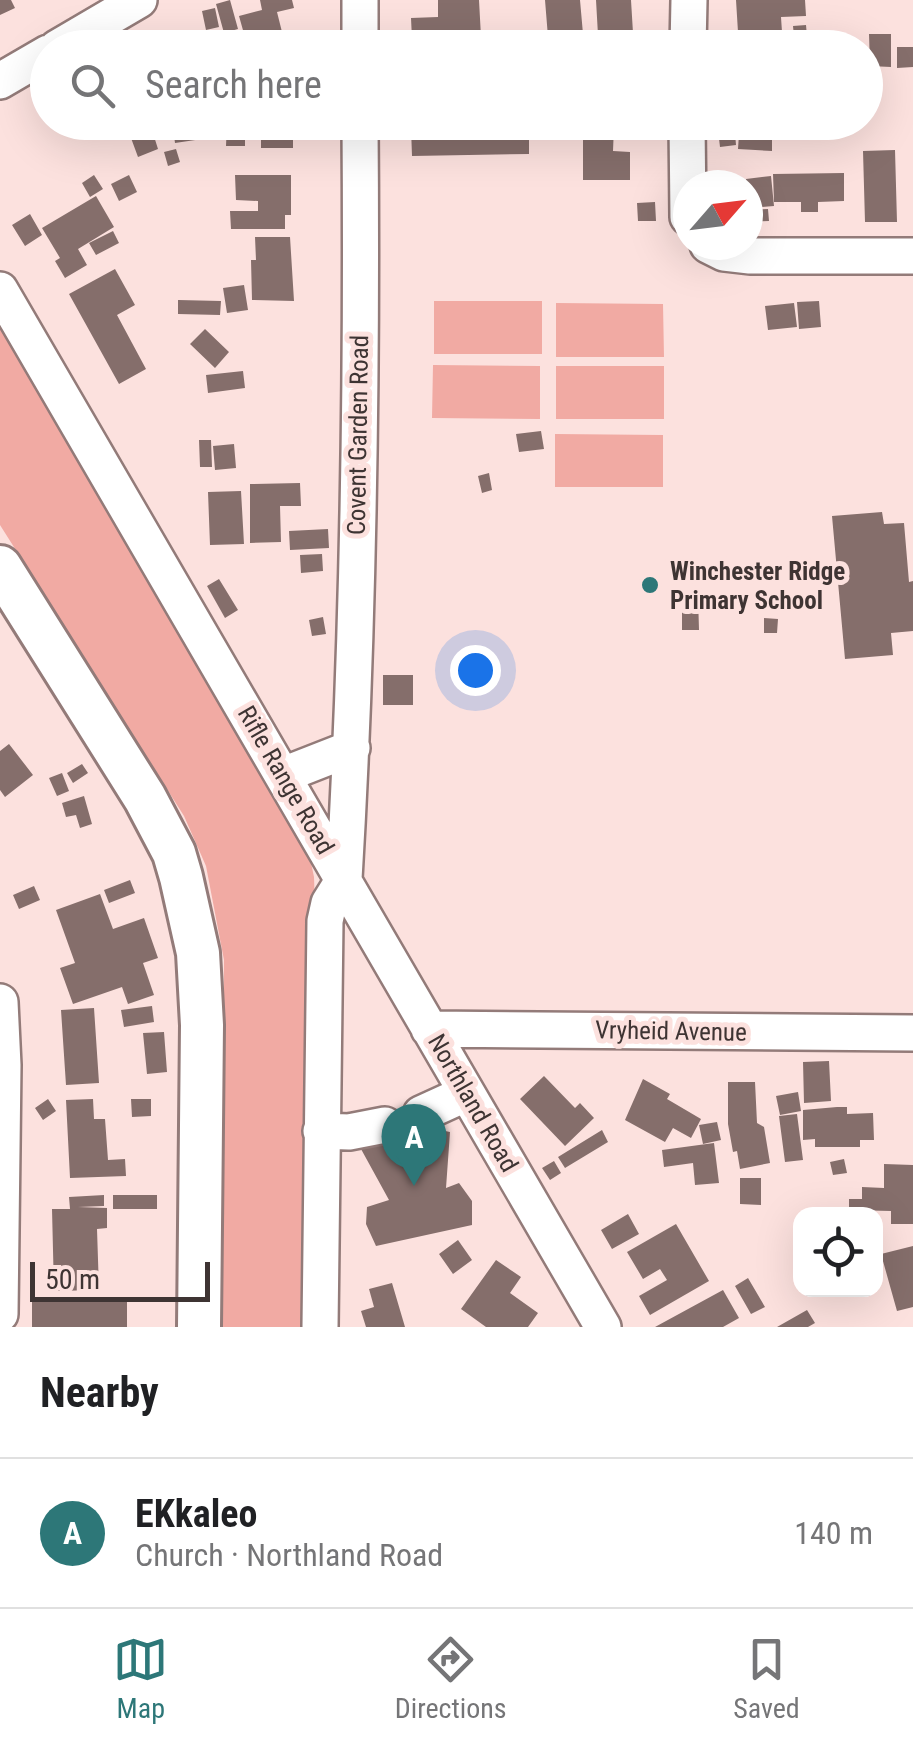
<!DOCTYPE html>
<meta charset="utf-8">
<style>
body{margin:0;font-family:"Roboto Condensed",sans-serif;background:#f6f6f6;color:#202124}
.controls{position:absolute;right:30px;bottom:30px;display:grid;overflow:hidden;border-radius:20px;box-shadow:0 10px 40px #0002}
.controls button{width:90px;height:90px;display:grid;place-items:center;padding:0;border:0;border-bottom:2px solid #e0e0e0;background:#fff;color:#202124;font:50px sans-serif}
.compass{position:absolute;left:673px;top:170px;width:90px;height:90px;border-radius:50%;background:#fff;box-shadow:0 10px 40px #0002;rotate:62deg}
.scale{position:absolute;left:30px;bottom:25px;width:180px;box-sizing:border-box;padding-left:10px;border:5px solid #3e3433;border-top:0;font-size:28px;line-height:35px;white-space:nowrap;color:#3e3433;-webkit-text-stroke:8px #fce1de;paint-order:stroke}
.you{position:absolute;left:475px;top:670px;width:35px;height:35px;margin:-25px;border:8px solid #fff;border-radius:50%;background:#1a73e8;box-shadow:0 0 0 15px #1a73e833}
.badge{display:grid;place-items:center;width:65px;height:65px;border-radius:50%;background:#2d7778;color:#fff;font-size:32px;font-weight:700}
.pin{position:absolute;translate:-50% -82px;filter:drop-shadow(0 2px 5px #0008)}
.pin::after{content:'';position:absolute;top:52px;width:35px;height:30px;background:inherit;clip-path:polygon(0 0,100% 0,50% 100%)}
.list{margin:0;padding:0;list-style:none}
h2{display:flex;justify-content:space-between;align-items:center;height:130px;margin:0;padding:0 40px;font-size:42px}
h2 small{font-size:32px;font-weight:400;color:#757577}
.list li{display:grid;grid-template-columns:65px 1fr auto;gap:30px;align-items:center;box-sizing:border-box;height:150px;padding:0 40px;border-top:2px solid #e0e0e0}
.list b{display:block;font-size:38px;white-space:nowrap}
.list p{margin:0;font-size:32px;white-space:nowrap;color:#757577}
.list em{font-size:32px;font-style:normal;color:#757577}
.icon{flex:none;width:55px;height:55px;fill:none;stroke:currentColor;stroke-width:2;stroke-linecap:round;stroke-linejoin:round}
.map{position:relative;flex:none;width:913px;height:1327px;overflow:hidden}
.search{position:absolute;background:#fff;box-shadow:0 10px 40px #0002;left:30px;right:30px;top:30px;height:110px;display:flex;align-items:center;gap:25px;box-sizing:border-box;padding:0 35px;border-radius:55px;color:#757577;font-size:38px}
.sheet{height:280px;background:#fff}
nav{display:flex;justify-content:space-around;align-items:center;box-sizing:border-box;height:140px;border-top:2px solid #e0e0e0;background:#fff;font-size:28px;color:#757577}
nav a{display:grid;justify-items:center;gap:5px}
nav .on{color:#2d7778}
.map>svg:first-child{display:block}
.green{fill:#f1aaa3}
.building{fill:#856e6b}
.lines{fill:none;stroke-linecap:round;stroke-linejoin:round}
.minor-casing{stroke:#937b79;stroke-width:40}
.major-casing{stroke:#937b79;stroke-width:48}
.minor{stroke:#fff;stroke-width:35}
.major{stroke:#fff;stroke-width:42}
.poi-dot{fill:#2d7778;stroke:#fce1de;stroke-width:4}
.labels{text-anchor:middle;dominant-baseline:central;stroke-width:10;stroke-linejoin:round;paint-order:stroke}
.street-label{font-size:25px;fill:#3e3433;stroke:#fce1de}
.poi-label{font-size:25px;font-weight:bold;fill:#3e3433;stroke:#fce1de;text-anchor:start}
</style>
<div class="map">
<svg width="913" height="1327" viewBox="0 0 913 1327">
<rect width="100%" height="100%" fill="#fce1de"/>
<!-- green -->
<path class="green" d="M434,301H542V354H434Z
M556,303L663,304L664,357H556Z
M0,314L305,834L314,877L316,936L313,1327H221L224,960L206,866L184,816L0,525Z
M433,365L540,366V419L432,418Z
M556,366H664V419H556Z
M555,434L663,435V487H555Z"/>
<!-- building -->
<path class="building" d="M0,0H11L15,8L0,15Z
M230,0L238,29L224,33L216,4Z
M260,0H292L294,8L277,12L282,32L297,30L301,48H248L239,16L262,10Z
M438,0H479L481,37L412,39L411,18L438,17Z
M545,0H580L583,34L548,37Z
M596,0H631L633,33L598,35Z
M736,0H805L806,16L781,17L783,47L739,48Z
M215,8L219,27L206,30L202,11Z
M806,25L808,48L795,47L793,26Z
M869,34H891V67L870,66Z
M204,40L205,48H168V45Z
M897,47H913V67L897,68Z
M227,122H245V146H226Z
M261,122H293V148H261Z
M717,122H734L736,145L720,147Z
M738,122H773V128L738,127Z
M199,124L202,139L175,143L173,128Z
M529,126V154L412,156L411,128Z
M583,126H614L613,151L630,152V180H583Z
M152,130L158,149L138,157L131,138Z
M739,134L772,135V151L738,149Z
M176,149L180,162L168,166L164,152Z
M895,150L897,222H865L863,151Z
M844,173V201L818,202V212H801V202H774L773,174Z
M94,175L103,189L90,197L82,183Z
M129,175L137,192L119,201L111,184Z
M235,175H291V215H285V229H231L230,211H258V201L236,200Z
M771,176L774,206L749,208L746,179Z
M96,196L114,227L78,249L87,265L65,278L55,261L60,258L42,228Z
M655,202L656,221H638L637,203Z
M768,209L769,221L748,222V210Z
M30,214L42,235L25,246L12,225Z
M113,231L119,243L96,255L89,243Z
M255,237H290L294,301L252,300L251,260H256Z
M115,269L135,305L117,315L146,369L119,384L69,294Z
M244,285L248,310L227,313L223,288Z
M178,300L221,301L220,315L178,314Z
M819,301L821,327L799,329L797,302Z
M794,303L797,327L768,330L765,306Z
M205,329L229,352L215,368L190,344Z
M243,371L245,388L208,393L206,375Z
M541,431L544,449L519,452L516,434Z
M199,440H211L212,467H200Z
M234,444L236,468L215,470L213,446Z
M489,473L492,490L482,493L478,476Z
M300,483L301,506H280L281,542L250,543V484Z
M241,491L244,544L210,545L208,492Z
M882,512L884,524L904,523L909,582L913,581V631L891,633L893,655L845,659L832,516Z
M328,529L329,548L290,550L289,531Z
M322,554L323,571L301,573L300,555Z
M219,579L238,610L225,618L207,586Z
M698,596L699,630H682V597Z
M323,617L326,634L312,636L309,620Z
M764,618L778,619L777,633H764Z
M383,675H413V705H383Z
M9,744L33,775L5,797L0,790V751Z
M82,764L88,773L73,783L67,773Z
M62,773L69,791L57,796L49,778Z
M84,796L92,824L80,828L76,815L66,817L62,803Z
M130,880L135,893L109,903L104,890Z
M34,886L40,900L19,909L13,895Z
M100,894L113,929L144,918L158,958L143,963L154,995L128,1004L122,987L73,1004L60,968L75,963L56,910Z
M152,1006L154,1022L124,1027L121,1010Z
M94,1008L99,1083L66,1085L61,1010Z
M164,1032L167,1072L147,1074L143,1033Z
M829,1061L831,1101L804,1103L803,1062Z
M544,1076L575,1108L580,1103L594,1118L565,1146L520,1099Z
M643,1079L670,1094L667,1099L701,1119L691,1138L673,1128L665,1142L625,1120Z
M728,1082H755L757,1123L764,1127L770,1163L740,1169L737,1151L733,1152L728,1124Z
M798,1092L801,1111L780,1115L776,1096Z
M48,1099L56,1111L43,1120L35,1108Z
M93,1099L94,1119H105L108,1160L125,1159L126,1176L70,1178L66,1100Z
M131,1099H151V1116L132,1117Z
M837,1107H847V1114L873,1113L874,1140H860V1147H815V1139L803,1140V1110Z
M797,1114L803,1160L785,1162L779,1116Z
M717,1122L721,1140L703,1144L699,1125Z
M407,1123L450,1132L446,1188L459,1183L472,1201V1225L376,1246L366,1224L367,1207L389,1200L361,1149Z
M602,1130L608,1142L565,1168L558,1157Z
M714,1143L719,1183L695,1185L693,1163L664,1167L662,1150Z
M844,1159L847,1173L833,1175L830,1162Z
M554,1161L561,1173L550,1180L542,1168Z
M884,1164L913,1165V1224H891V1211L849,1210V1199H862V1187L884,1188Z
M740,1178H761V1205L740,1204Z
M104,1195V1206L78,1207L107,1208V1228L97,1229L99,1290L54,1291L52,1209H70L69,1197Z
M113,1195H157V1209H113Z
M628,1214L639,1234L612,1249L601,1230Z
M676,1224L709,1281L650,1315L639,1296L667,1280L660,1269L643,1279L627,1252Z
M458,1240L472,1260L453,1274L439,1254Z
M913,1246V1307L897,1311L881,1254Z
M496,1260L521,1277L510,1293L538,1313L528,1327H486L461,1309Z
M748,1278L765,1307L751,1314L735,1286Z
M392,1283L405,1327H366L361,1311L374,1307L369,1289Z
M723,1290L739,1318L723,1327H655Z
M32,1299L127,1301V1327H32Z
M807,1310L815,1323L808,1327H777Z"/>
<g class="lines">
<defs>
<path id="minor" d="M360,0V48
M57,48L139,0
M688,48L689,0
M0,81L48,53
M687,122L688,217
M708,245L724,253L750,256H913
M0,290L603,1327
M283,775L352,748
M344,879C359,627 362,374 360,122
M0,1002L3,1065L0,1314
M429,1029L913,1033
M421,1114L467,1093
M321,1131L349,1132L385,1125
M320,1327L325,921L329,903L344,879"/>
<path id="major" d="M0,567L145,798L174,853L181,877L198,953L202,1025L199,1327"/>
</defs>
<!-- minor casing -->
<use href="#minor" class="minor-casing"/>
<!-- major casing -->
<use href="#major" class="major-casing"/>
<!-- minor -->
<use href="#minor" class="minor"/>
<!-- major -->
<use href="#major" class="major"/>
</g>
<!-- markers -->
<circle class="poi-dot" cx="650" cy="585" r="10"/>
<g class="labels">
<!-- street labels -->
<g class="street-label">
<text transform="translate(358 435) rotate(-89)">Covent Garden Road</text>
<text transform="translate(286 780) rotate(60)">Rifle Range Road</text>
<text transform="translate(671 1031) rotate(1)">Vryheid Avenue</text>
<text transform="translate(473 1103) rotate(60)">Northland Road</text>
</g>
<!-- poi labels -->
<g class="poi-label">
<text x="670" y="571">Winchester Ridge<tspan x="670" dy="29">Primary School</tspan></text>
</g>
</g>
</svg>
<div class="controls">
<button><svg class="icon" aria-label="locate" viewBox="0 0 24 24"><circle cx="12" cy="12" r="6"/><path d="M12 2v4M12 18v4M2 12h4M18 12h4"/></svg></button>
</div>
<svg class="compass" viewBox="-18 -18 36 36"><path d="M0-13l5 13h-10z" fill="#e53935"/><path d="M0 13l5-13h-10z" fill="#757577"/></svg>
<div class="scale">50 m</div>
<div class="you"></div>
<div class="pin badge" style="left:414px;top:1186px">A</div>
<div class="search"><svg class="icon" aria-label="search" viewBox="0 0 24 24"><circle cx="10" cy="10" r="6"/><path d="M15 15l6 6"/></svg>Search here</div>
</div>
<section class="sheet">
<h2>Nearby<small></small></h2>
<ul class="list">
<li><span class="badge">A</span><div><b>EKkaleo</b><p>Church · Northland Road</p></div><em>140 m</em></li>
</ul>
</section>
<nav>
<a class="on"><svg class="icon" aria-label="map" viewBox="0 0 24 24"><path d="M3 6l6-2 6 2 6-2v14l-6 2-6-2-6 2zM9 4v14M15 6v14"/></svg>Map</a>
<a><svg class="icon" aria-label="directions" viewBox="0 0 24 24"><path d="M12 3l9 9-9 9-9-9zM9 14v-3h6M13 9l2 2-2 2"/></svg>Directions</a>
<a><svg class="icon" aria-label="saved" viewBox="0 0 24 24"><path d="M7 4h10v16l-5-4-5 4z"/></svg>Saved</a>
</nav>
